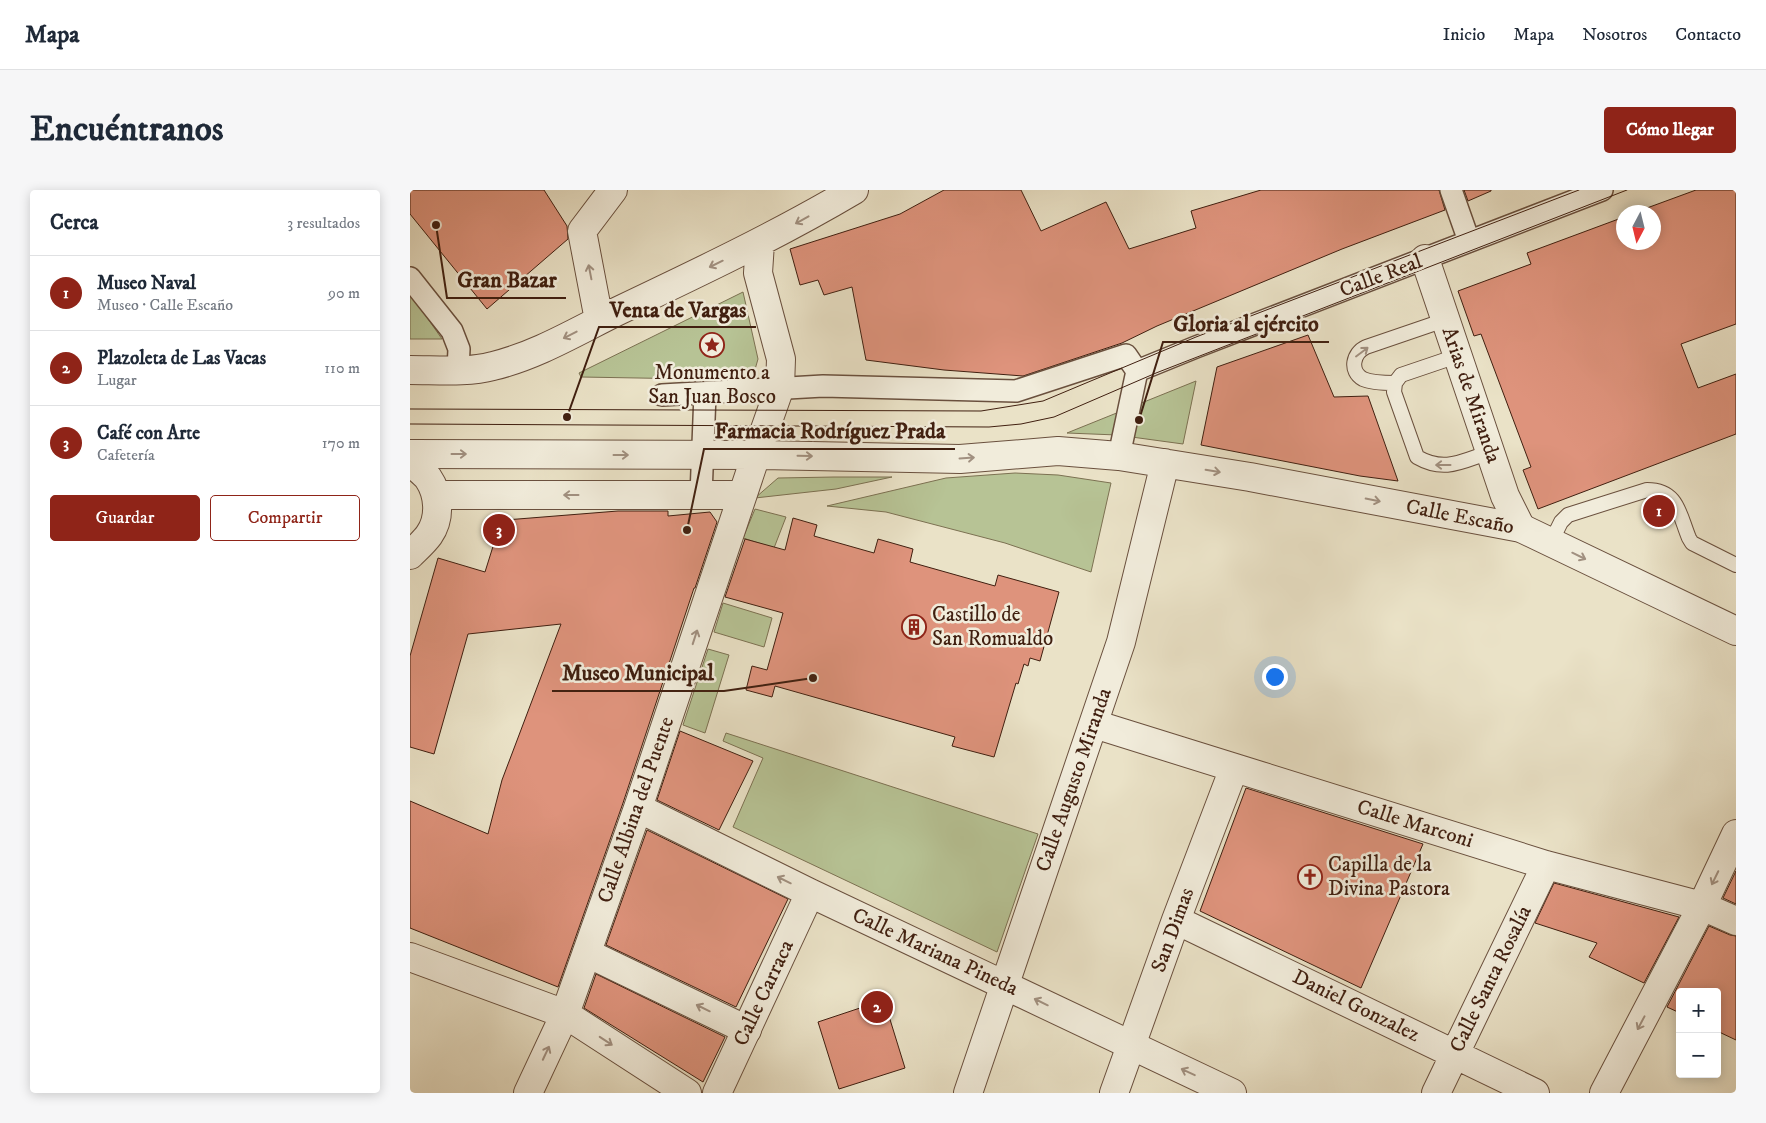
<!DOCTYPE html>
<html lang="es">
<meta charset="utf-8">
<style>
body{margin:0;font-family:"IM FELL DW Pica",serif;background:#f6f6f7;color:#1f2937}
.controls{position:absolute;right:15px;bottom:15px;display:grid;overflow:hidden;border-radius:5px;box-shadow:0 2px 12px #0003}
.controls button{width:45px;height:45px;display:grid;place-items:center;padding:0;border:0;border-bottom:1px solid #e0e1e3;background:#fff;color:#1f2937;font:25px sans-serif}
.compass{position:absolute;left:1206px;top:15px;width:45px;height:45px;border-radius:50%;background:#fff;box-shadow:0 2px 12px #0003;rotate:187deg}
.you{position:absolute;left:864px;top:486px;width:18px;height:18px;margin:-12px;border:4px solid #fff;border-radius:50%;background:#1a73e8;box-shadow:0 0 0 8px #1a73e833}
.badge{display:grid;place-items:center;width:32px;height:32px;border-radius:50%;background:#8f2418;color:#fff;font-size:16px;font-weight:700}
.pin{position:absolute;translate:-50% -50%;border:2px solid #fff;box-shadow:0 1px 5px #0006}
.list{margin:0;padding:0;list-style:none}
h2{display:flex;justify-content:space-between;align-items:center;height:65px;margin:0;padding:0 20px;font-size:21px}
h2 small{font-size:16px;font-weight:400;color:#747a83}
.list li{display:grid;grid-template-columns:32px 1fr auto;gap:15px;align-items:center;box-sizing:border-box;height:75px;padding:0 20px;border-top:1px solid #e0e1e3}
.list b{display:block;font-size:19px;white-space:nowrap}
.list p{margin:0;font-size:16px;white-space:nowrap;color:#747a83}
.list em{font-size:16px;font-style:normal;color:#747a83}
.actions{display:flex;gap:10px;padding:15px 20px}
.actions a{flex:1;padding:11px 0;border:1px solid #8f2418;border-radius:5px;text-align:center;font-size:18px;color:#8f2418}
.actions .main{background:#8f2418;color:#fff}
.map{position:relative;flex:none;width:1326px;height:903px;overflow:hidden;border-radius:5px}
header{display:flex;align-items:center;gap:30px;box-sizing:border-box;height:70px;padding:0 25px;background:#fff;border-bottom:1px solid #e0e1e3}
header strong{font-size:24px}
nav{display:flex;gap:28px;margin-inline-start:auto;font-size:18px}
.intro{display:flex;align-items:center;justify-content:space-between;box-sizing:border-box;height:120px;padding:0 30px}
h1{margin:0;font-size:35px}
.button{padding:12px 22px;border-radius:5px;background:#8f2418;color:#fff;font-size:18px;font-weight:700}
main{display:flex;gap:30px;padding:0 30px}
aside{flex:1;background:#fff;border-radius:5px;box-shadow:0 2px 12px #0003}
.map>svg:first-child{display:block}
.green{fill:#b7c395;stroke:#7c7152}
.building{fill:#de937c;stroke:#401f10}
.lines{fill:none;stroke-linecap:round;stroke-linejoin:round}
.service-casing{stroke:#6a503e;stroke-width:16}
.pedestrian-casing{stroke:#6a503e;stroke-width:24}
.minor-casing{stroke:#6a503e;stroke-width:30}
.tertiary-casing{stroke:#6a503e;stroke-width:30}
.service{stroke:#f1ecdb;stroke-width:14}
.pedestrian{stroke:#f1ecdb;stroke-width:21}
.minor{stroke:#f1ecdb;stroke-width:28}
.tertiary{stroke:#f1ecdb;stroke-width:28}
.tram{stroke:#401f10;stroke-width:1}
.oneway{stroke:#a19080}
.labels{text-anchor:middle;dominant-baseline:central;stroke-width:5;stroke-linejoin:round;paint-order:stroke}
.street-label{font-size:21px;fill:#401f10;stroke:#f1ecdb}
.poi-label{font-size:21px;fill:#401f10;stroke:#f1ecdb;text-anchor:start}
.leader{fill:none;stroke:#401f10;stroke-width:2}
.callout-dot{fill:#401f10;stroke:#f1ecdb;stroke-width:2}
.callout-label{font-size:22px;text-anchor:middle;font-weight:bold;fill:#401f10;stroke:#f1ecdb;stroke-width:5;stroke-linejoin:round;paint-order:stroke}
</style>
<header>
<strong>Mapa</strong>
<nav><a>Inicio</a><a>Mapa</a><a>Nosotros</a><a>Contacto</a></nav>
</header>
<div class="intro"><h1>Encuéntranos</h1><a class="button">Cómo llegar</a></div>
<main>
<aside>
<h2>Cerca<small>3 resultados</small></h2>
<ul class="list">
<li><span class="badge">1</span><div><b>Museo Naval</b><p>Museo · Calle Escaño</p></div><em>90 m</em></li>
<li><span class="badge">2</span><div><b>Plazoleta de Las Vacas</b><p>Lugar</p></div><em>110 m</em></li>
<li><span class="badge">3</span><div><b>Café con Arte</b><p>Cafetería</p></div><em>170 m</em></li>
</ul>
<div class="actions"><a class="main">Guardar</a><a>Compartir</a></div>
</aside>
<div class="map">
<svg width="1326" height="903" viewBox="0 0 1326 903">
<rect width="100%" height="100%" fill="#eae2c7"/>
<filter id="stains"><feTurbulence type="fractalNoise" baseFrequency=".004" numOctaves="4"/><feColorMatrix values="0 0 0 0 .2 0 0 0 0 .09 0 0 0 0 .02 0 0 0 .5 -.17"/></filter>
<radialGradient id="worn" r=".72"><stop offset=".6" stop-color="#630" stop-opacity="0"/><stop offset="1" stop-color="#630" stop-opacity=".3"/></radialGradient>
<!-- green -->
<path class="green" d="M333,102L348,169L342,190L171,187L169,183Z
M0,103L32,149H0Z
M786,191L773,254L707,245L657,243Z
M605,283L648,285L701,293L681,382L595,353L476,322L417,316L536,288Z
M424,287H482L426,299L345,308L368,288Z
M345,319L376,327L364,358L333,348Z
M313,413L362,428L354,457L304,442Z
M298,459L319,465L295,543L273,535Z
M316,543L628,644L587,762L323,637L353,568L313,551Z"/>
<!-- building -->
<path class="building" d="M0,0H134L157,36L158,49L77,119L0,24Z
M534,0H611L631,41L696,12L719,59L786,38L781,21L851,0H1029L1035,20L932,59L747,136L712,153L613,186L534,180L456,170L442,97L414,105L408,90L390,95L380,59L490,24Z
M1054,0H1081V1L1058,11Z
M1286,0H1326V134L1271,154L1288,198L1326,184V244L1128,319L1113,280L1121,277L1071,144L1064,146L1048,101L1121,74L1117,63L1214,27V52H1244V22H1226Z
M898,145L924,207L958,206L988,291L950,286L791,255L807,177Z
M208,321H258V326L300,322L307,332L285,398H284L213,613L148,797L0,738V611L78,644L92,590L151,434L58,444L24,564L0,557V466L28,368L75,382L85,350L83,331Z
M383,328L407,335L404,346L464,363L468,349L503,359L500,372L585,396L588,385L649,402L630,471L620,468L618,476L614,474L608,494L606,493L584,567L542,556L545,547L365,496L362,507L336,500L342,476L357,480L373,423L315,407L335,349L375,360Z
M270,541L343,571L309,640L247,610Z
M836,598L1013,654L951,798L790,721Z
M237,640L378,709L326,817L196,755Z
M1326,681V714L1313,708Z
M1144,693L1269,727L1234,793L1179,767L1187,753L1125,733Z
M1299,736L1320,745L1326,746V850L1307,841V802H1270V823L1257,817Z
M186,784L315,847L293,892L174,818Z
M474,810L495,878L429,899L408,832Z"/>
<g class="lines">
<defs>
<path id="service" d="M1047,166L991,185L985,193L984,202L1007,267C1035,283 1052,271 1080,262
M985,193C975,193 962,193 953,189C939,181 943,163 956,157L1035,130
M1141,352L1151,332L1158,325L1237,300C1268,300 1269,324 1279,348L1282,353L1326,375"/>
<path id="pedestrian" d="M1041,0L1059,51
M0,88L42,141L49,159L48,180
M252,205L413,196L606,201L716,165L727,181L786,157L1192,0
M709,266L727,181
M291,305L295,204"/>
<path id="minor" d="M1015,69L1095,306L1111,338
M189,130L172,41L203,0
M0,180C27,180 57,183 83,176C128,165 167,141 208,121C288,83 368,45 444,0
M346,265L370,197L371,169L348,83L350,53
M0,272C6,277 13,282 18,288C29,304 31,328 19,345C14,352 6,359 0,365
M26,305H332
M684,534L1136,675L1292,716L1326,731
M766,730L1125,903
M177,763L337,840
M118,903L155,824
M704,903L766,730L824,578
M1026,903L1136,675
M1194,903L1292,716L1326,644"/>
<path id="tertiary" d="M0,264L346,265L550,269L648,261L709,266L840,287L1111,338L1326,441
M228,618L400,703L822,903
M0,767L155,824L277,903
M155,824L228,618L346,265
M307,903L400,703
M558,903L711,452L755,273"/>
</defs>
<!-- service casing -->
<use href="#service" class="service-casing"/>
<!-- pedestrian casing -->
<use href="#pedestrian" class="pedestrian-casing"/>
<!-- minor casing -->
<use href="#minor" class="minor-casing"/>
<!-- tertiary casing -->
<use href="#tertiary" class="tertiary-casing"/>
<!-- service -->
<use href="#service" class="service"/>
<!-- pedestrian -->
<use href="#pedestrian" class="pedestrian"/>
<!-- minor -->
<use href="#minor" class="minor"/>
<!-- tertiary -->
<use href="#tertiary" class="tertiary"/>
<!-- tram -->
<path class="tram" d="M0,219L571,221L633,211L786,147L1169,0
M0,234L579,237L611,234L644,227L746,183L1217,0"/>
</g>
<!-- one-way arrows -->
<defs><path id="oneway-shaft" d="M-6 0H5M1.5-3L5.5 0L1.5 3" fill="none" stroke-width="1.6" stroke-linecap="round" stroke-linejoin="round" transform="scale(1.25)"/></defs>
<g class="oneway">
<use href="#oneway-shaft" transform="translate(392 30) rotate(151)"/>
<use href="#oneway-shaft" transform="translate(306 74) rotate(154)"/>
<use href="#oneway-shaft" transform="translate(180 82) rotate(-101)"/>
<use href="#oneway-shaft" transform="translate(160 145) rotate(153)"/>
<use href="#oneway-shaft" transform="translate(952 162) rotate(-37)"/>
<use href="#oneway-shaft" transform="translate(49 264)"/>
<use href="#oneway-shaft" transform="translate(211 265)"/>
<use href="#oneway-shaft" transform="translate(395 266) rotate(1)"/>
<use href="#oneway-shaft" transform="translate(557 268) rotate(-4)"/>
<use href="#oneway-shaft" transform="translate(1033 275) rotate(-180)"/>
<use href="#oneway-shaft" transform="translate(803 281) rotate(9)"/>
<use href="#oneway-shaft" transform="translate(161 305) rotate(-180)"/>
<use href="#oneway-shaft" transform="translate(963 310) rotate(11)"/>
<use href="#oneway-shaft" transform="translate(1169 366) rotate(26)"/>
<use href="#oneway-shaft" transform="translate(285 447) rotate(-72)"/>
<use href="#oneway-shaft" transform="translate(1305 688) rotate(116)"/>
<use href="#oneway-shaft" transform="translate(374 690) rotate(-154)"/>
<use href="#oneway-shaft" transform="translate(631 812) rotate(-154)"/>
<use href="#oneway-shaft" transform="translate(293 818) rotate(-154)"/>
<use href="#oneway-shaft" transform="translate(1231 833) rotate(118)"/>
<use href="#oneway-shaft" transform="translate(196 851) rotate(33)"/>
<use href="#oneway-shaft" transform="translate(136 863) rotate(-65)"/>
<use href="#oneway-shaft" transform="translate(778 882) rotate(-155)"/>
</g>
<!-- icons -->
<defs>
<symbol id="sight-ring" viewBox="-11 -11 22 22"><circle r="9.5" fill="#f1ecdb" stroke="#8f2418" stroke-width="1.5"/><path d="M0-6L1.8-2.2L6-1.7L2.9 1.2L3.7 5.4L0 3.3L-3.7 5.4L-2.9 1.2L-6-1.7L-1.8-2.2Z" fill="#8f2418"/></symbol>
<symbol id="building-ring" viewBox="-11 -11 22 22"><circle r="9.5" fill="#f1ecdb" stroke="#8f2418" stroke-width="1.5"/><path d="M-4-6H4V6H1V3H-1V6H-4ZM-2.5-4.3h1.7v1.8h-1.7ZM.8-4.3h1.7v1.8H.8ZM-2.5-1h1.7V.8h-1.7ZM.8-1h1.7V.8H.8Z" fill="#8f2418"/></symbol>
<symbol id="church-ring" viewBox="-11 -11 22 22"><circle r="9.5" fill="#f1ecdb" stroke="#8f2418" stroke-width="1.5"/><path d="M-1.2-6h2.4v3.5h3.3v2.4h-3.3V6h-2.4V-.1h-3.3v-2.4h3.3Z" fill="#8f2418"/></symbol>
</defs>
<g fill-rule="evenodd">
<use href="#sight-ring" x="288" y="141" width="28" height="28"/>
<use href="#building-ring" x="490" y="423" width="28" height="28"/>
<use href="#church-ring" x="886" y="673" width="28" height="28"/>
</g>
<g class="labels">
<!-- street labels -->
<g class="street-label">
<text transform="translate(971 86) rotate(-21)">Calle Real</text>
<text transform="translate(1061 205) rotate(71)">Arias de Miranda</text>
<text transform="translate(1050 327) rotate(11)">Calle Escaño</text>
<text transform="translate(664 590) rotate(-71)">Calle Augusto Miranda</text>
<text transform="translate(226 620) rotate(-71)">Calle Albina del Puente</text>
<text transform="translate(1005 634) rotate(17)">Calle Marconi</text>
<text transform="translate(763 740) rotate(-70)">San Dimas</text>
<text transform="translate(525 762) rotate(25)">Calle Mariana Pineda</text>
<text transform="translate(1081 789) rotate(-64)">Calle Santa Rosalía</text>
<text transform="translate(354 803) rotate(-65)">Calle Carraca</text>
<text transform="translate(946 816) rotate(26)">Daniel Gonzalez</text>
</g>
<!-- poi labels -->
<g class="poi-label">
<text x="302" y="183" text-anchor="middle">Monumento a<tspan x="302" dy="24">San Juan Bosco</tspan></text>
<text x="522" y="425">Castillo de<tspan x="522" dy="24">San Romualdo</tspan></text>
<text x="918" y="675">Capilla de la<tspan x="918" dy="24">Divina Pastora</tspan></text>
</g>
</g>
<!-- callouts -->
<path class="leader" d="M26 35L37 108H156M157 227L189 137H346M729 230L753 152H919M277 340L294 259H545M403 488L314 501H142"/>
<g class="callout-dot">
<circle cx="26" cy="35" r="5"/>
<circle cx="157" cy="227" r="5"/>
<circle cx="729" cy="230" r="5"/>
<circle cx="277" cy="340" r="5"/>
<circle cx="403" cy="488" r="5"/>
</g>
<g class="callout-label">
<text x="97" y="97">Gran Bazar</text>
<text x="268" y="127">Venta de Vargas</text>
<text x="836" y="141">Gloria al ejército</text>
<text x="420" y="248">Farmacia Rodríguez Prada</text>
<text x="228" y="490">Museo Municipal</text>
</g>
<rect width="100%" height="100%" filter="url(#stains)"/>
<rect width="100%" height="100%" fill="url(#worn)"/>
</svg>
<div class="controls">
<button>+</button>
<button>−</button>
</div>
<svg class="compass" viewBox="-18 -18 36 36"><path d="M0-13l5 13h-10z" fill="#e53935"/><path d="M0 13l5-13h-10z" fill="#747a83"/></svg>
<div class="you"></div>
<div class="pin badge" style="left:1249px;top:321px">1</div>
<div class="pin badge" style="left:467px;top:817px">2</div>
<div class="pin badge" style="left:89px;top:340px">3</div>
</div>
</main>
